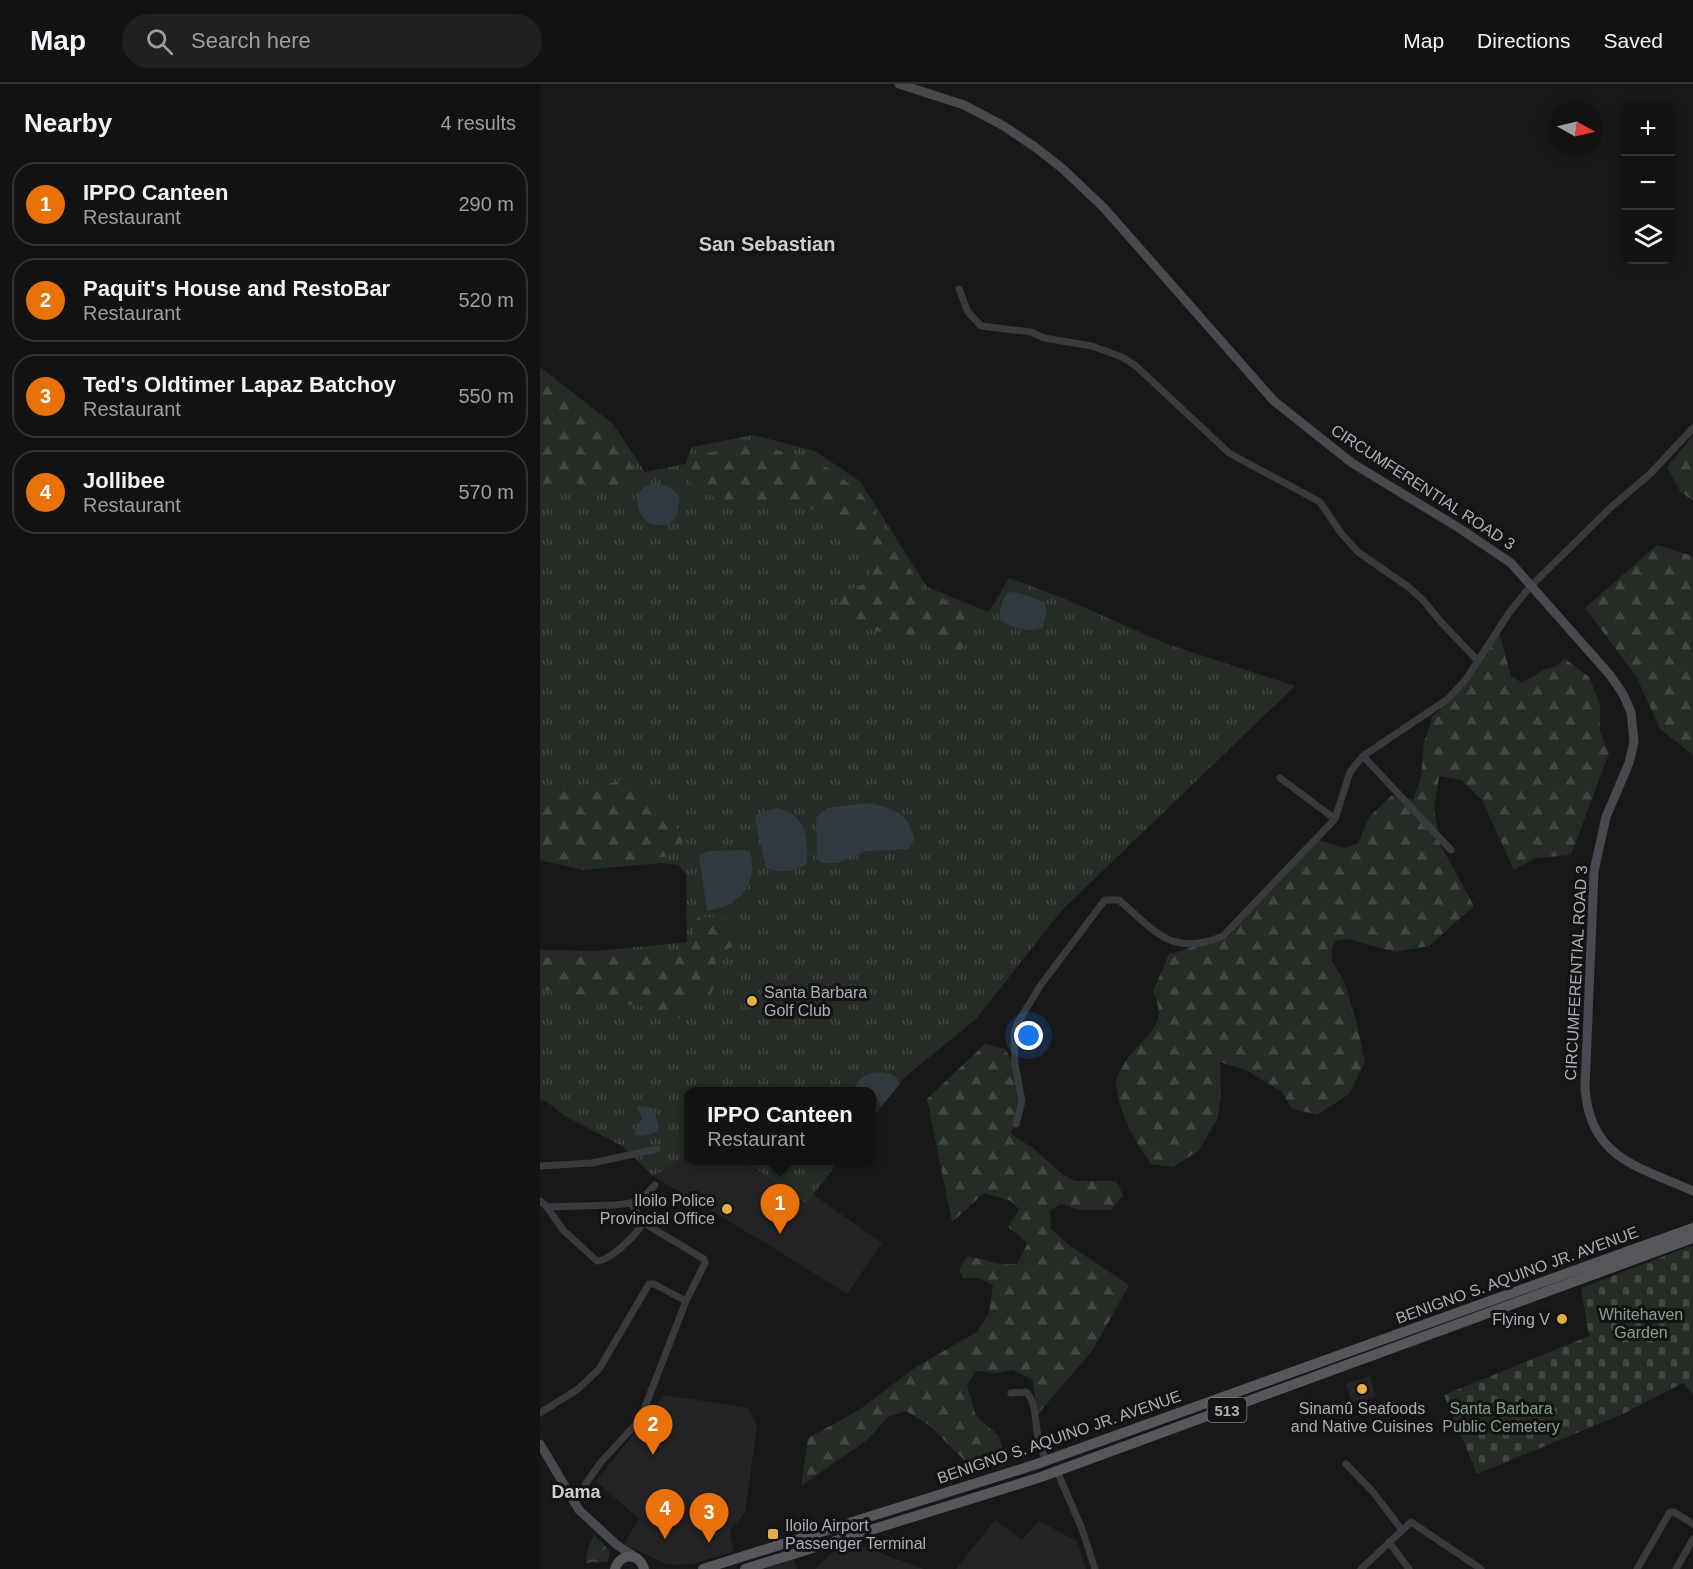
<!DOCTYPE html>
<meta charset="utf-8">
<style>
body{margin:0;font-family:Arial,sans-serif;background:#1f2021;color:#f1f3f6}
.controls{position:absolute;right:18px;top:18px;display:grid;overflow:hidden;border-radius:12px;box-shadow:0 3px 15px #0003}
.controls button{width:54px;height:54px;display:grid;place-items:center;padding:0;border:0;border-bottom:2px solid #313233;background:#121213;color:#f1f3f6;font:30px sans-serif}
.compass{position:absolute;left:1009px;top:18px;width:54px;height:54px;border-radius:50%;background:#121213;box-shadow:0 3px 15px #0003;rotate:98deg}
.you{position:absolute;left:489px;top:952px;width:21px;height:21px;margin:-15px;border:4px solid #fff;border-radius:50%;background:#1a73e8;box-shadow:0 0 0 9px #1a73e833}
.badge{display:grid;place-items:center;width:39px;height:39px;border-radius:50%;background:#db2777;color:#fff;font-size:20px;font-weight:700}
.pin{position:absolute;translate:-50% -50px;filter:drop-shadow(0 2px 3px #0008)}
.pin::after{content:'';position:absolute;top:32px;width:21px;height:18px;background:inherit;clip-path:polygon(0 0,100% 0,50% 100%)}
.popup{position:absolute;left:144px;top:1003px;width:192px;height:78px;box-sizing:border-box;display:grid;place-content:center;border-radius:12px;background:#121213;filter:drop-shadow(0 2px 4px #0005);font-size:20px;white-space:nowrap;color:#9c9ea0}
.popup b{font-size:22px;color:#f1f3f6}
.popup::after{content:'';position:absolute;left:50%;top:100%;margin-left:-12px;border:12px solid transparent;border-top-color:#121213}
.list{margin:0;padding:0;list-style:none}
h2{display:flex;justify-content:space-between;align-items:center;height:78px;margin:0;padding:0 24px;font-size:26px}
h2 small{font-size:20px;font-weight:400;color:#9c9ea0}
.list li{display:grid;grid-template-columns:39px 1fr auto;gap:18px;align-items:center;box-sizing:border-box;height:84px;margin:0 12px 12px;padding:0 12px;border:2px solid #313233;border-radius:24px}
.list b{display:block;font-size:22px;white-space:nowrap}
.list p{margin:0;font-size:20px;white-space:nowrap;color:#9c9ea0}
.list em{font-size:20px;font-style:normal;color:#9c9ea0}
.icon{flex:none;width:33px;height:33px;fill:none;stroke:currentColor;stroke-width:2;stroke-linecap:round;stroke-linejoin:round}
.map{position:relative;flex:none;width:1153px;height:1485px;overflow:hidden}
header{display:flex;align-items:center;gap:36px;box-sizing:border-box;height:84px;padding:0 30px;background:#121213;border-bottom:2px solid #313233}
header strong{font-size:28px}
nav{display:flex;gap:33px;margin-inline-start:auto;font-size:21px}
.search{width:420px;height:54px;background:#1f2021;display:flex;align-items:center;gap:15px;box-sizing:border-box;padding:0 21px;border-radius:33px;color:#9c9ea0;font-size:22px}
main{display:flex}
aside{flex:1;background:#121213}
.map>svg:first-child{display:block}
.built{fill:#242426}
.grass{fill:url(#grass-tufts)}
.forest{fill:url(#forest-firs)}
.cemetery{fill:url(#cemetery-stones)}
.park{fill:url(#park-crowns)}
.water{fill:#323a41}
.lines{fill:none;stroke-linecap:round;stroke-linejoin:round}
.minor{stroke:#393a3e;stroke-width:7}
.secondary{stroke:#47494e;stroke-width:9}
.primary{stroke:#55575d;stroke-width:10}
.poi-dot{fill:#e3ae46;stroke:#131314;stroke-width:2}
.labels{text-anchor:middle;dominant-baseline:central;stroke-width:6;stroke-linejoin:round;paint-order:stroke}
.shield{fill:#131314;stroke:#7d8087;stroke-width:1.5}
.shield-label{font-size:15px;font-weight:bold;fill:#abafb8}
.street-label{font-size:16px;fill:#abafb8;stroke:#131314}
.poi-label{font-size:16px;fill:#abafb8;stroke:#131314;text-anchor:start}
.park-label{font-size:16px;fill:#84a186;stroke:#131314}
.neighbourhood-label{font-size:18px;font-weight:bold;fill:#ccced5;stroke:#131314}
.quarter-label{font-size:20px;font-weight:bold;fill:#ccced5;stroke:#131314}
</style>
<header>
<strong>Map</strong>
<div class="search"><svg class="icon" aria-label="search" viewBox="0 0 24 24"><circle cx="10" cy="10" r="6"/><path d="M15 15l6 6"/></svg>Search here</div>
<nav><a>Map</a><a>Directions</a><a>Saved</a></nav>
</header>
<main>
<aside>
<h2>Nearby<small>4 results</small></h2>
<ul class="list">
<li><span class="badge" style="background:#e8710a">1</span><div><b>IPPO Canteen</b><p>Restaurant</p></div><em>290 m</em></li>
<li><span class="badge" style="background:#e8710a">2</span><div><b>Paquit's House and RestoBar</b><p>Restaurant</p></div><em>520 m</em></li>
<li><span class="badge" style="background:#e8710a">3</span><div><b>Ted's Oldtimer Lapaz Batchoy</b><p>Restaurant</p></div><em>550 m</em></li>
<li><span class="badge" style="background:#e8710a">4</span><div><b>Jollibee</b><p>Restaurant</p></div><em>570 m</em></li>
</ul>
</aside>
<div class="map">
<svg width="1153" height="1485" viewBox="0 0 1153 1485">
<defs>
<pattern id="grass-tufts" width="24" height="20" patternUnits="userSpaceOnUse" patternTransform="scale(1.5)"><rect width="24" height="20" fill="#242c25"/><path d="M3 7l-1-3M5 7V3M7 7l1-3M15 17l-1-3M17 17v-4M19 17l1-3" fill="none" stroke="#414843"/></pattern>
<pattern id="forest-firs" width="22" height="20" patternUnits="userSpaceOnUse" patternTransform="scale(1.5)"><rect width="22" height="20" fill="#242c25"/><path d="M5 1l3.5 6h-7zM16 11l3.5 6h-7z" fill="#414843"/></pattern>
<pattern id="cemetery-stones" width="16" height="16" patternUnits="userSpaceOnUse" patternTransform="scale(1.5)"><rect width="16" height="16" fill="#242c25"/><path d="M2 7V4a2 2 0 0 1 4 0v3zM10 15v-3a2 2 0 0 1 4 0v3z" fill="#414843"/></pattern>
<pattern id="park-crowns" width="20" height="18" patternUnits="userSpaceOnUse" patternTransform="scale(1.5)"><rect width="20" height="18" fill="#242c25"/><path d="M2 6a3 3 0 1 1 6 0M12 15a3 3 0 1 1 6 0" fill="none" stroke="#414843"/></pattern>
</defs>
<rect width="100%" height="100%" fill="#181819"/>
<!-- built -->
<path class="built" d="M148,1072V1076L203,1077L263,1119L271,1109L342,1159L307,1210L237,1166L113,1092Z
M830,1292L836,1312L812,1320L806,1300Z
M124,1311L209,1324L217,1342L205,1429L191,1445L190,1454L195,1467L152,1480L135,1481L124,1479L84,1460L99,1435L56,1397Z
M455,1436L482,1456L499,1437L537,1457L546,1485H416Z
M310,1462H321L384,1485H275L294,1467Z
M254,1475L257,1485H224L244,1479Z"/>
<!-- grass -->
<path class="grass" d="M0,283L73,340L105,388L145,380L152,363L213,351L275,367L320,397L387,503L449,528L469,494L523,514L627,560L755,602L522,826L436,935L365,993L332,1035V1008H148V1072L113,1092L82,1062L25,1032L7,1018L0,1016V866L58,867L147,858L146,791L139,781L121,779L43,786L0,776Z
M204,1077H299L266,1120Z"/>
<!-- forest -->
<path class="forest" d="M0,294L70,342L99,395L80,402H49L24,397L0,400Z
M1153,352V417L1140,407L1127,383Z
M215,359L269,376L290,385L321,409L384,506L437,531C429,543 429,557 420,568C407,566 396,560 384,557C354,548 304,551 297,512L326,499L332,483L313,455L265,420L248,416L219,422L200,420L165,410L151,399L150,383L159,371Z
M1117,461L1153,472V671L1120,645L1096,592L1045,524Z
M958,545L971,592L982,599L1003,586L1017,582L1024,574L1049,593L1060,620V648L1069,669L1031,771L995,774L974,786L942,716L921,696L899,692L894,724L900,760L934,822L889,862L855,868L808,855L795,857L792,865V877L804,897L816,936L825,978L809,1010L777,1031L751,1024L742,1008L706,986L680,978L681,1008L678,1034L658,1067L633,1083L611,1080C596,1059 577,1025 576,999C576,994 579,990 581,986C596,953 632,948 613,907L629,870L680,855L775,755L805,764L818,759L829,733L852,711L873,716L881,693L884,658L893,632L912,615Z
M83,696C97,703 136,737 141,752C142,754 142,759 142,761L135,768L125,773L46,780L0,771V713L22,707H41Z
M169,833L186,835L196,844L203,857L175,872L176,895L170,913C155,915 147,921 139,934L118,926L35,910L0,906V874L149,871L157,834Z
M445,960L465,965L478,987L482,1023L471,1050L493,1064L522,1090L535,1097H576L583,1111L571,1126H540L521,1120L510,1126L511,1145L529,1161L589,1201L552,1267L497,1331L493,1296L473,1286L456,1289L436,1287L427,1301L436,1332L459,1352L466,1381L435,1387L389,1341L366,1327L348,1333L327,1356L261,1402L268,1354L319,1326L376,1283L437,1248L449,1229L453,1201L438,1194H424L419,1185L427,1172L461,1180H477L488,1159L468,1143L479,1125L471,1117L444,1109L412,1138L387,1015Z"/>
<!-- cemetery -->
<path class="cemetery" d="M1153,1161V1311L1143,1299L1083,1330L937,1390L904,1311L1049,1252L1041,1204Z"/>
<!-- park -->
<path class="park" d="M54,1451L70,1467L68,1478L46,1479L48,1465Z"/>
<!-- water -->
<path class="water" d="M112,399C126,400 131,403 140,414L137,431L129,441C122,441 114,442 109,439C98,432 93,413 103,404C106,401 109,401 112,399Z
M468,508L478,509L505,518L507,526L503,543C493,550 470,544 461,537C458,528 462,515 468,508Z
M328,719C352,724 370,729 374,756L368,765L327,767L298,779H281L277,772L276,734L287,724Z
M238,724C266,731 269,753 267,780C254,788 240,790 226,784L215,734L217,730Z
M201,766L210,767C219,801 200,821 167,827L159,772L167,767Z
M340,988C350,989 355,990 360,1000L341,1022L337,1014L332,1010V1008L314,1007C319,993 325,989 340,988Z
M100,1022L112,1024L115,1029L119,1043L115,1049L103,1052L93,1051L102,1034L97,1023Z"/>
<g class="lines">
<!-- minor -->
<path class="minor" d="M419,205L428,228L441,242L491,248L504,254L552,262L582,273L596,282L689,369L780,418L801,449L818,468L867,502L882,515L901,538L938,577
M823,672L911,766
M740,694L795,735
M476,1040L482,1017L475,980L474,951L477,940L500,902L561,821L565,816H579C615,847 632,874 683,852L795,735L810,688L823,672L908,615L926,595L969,529L988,505L1070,424L1110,390L1153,344
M0,1082L52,1079L117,1065
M0,1117L7,1123L75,1121L91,1119L102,1115L115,1101
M7,1123L23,1146L57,1177C69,1177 100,1149 102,1138
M471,1309L486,1308C497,1319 495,1339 498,1353C499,1361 503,1369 506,1376
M0,1329L38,1305L59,1285L109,1200H114L146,1217
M806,1380L833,1408L862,1446
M517,1387L542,1445L555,1485
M33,1418L61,1378L96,1340L103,1328L146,1217L165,1179L164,1175L102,1138L91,1119
M849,1458L869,1485
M821,1485L871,1438L941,1485
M1097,1485L1130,1428H1134L1153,1440
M1136,1485L1153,1455"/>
<!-- secondary -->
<path class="secondary" d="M359,0L424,21L462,41L495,63L523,85L564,124L734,317L812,379L919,444L971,479L1070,591L1083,610L1091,628L1094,658L1089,679L1066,733L1054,787L1045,1004C1050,1075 1098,1082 1153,1107
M0,1360L39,1426L77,1461L97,1474"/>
<!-- primary -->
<path class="primary" d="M75,1485C80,1469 99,1468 104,1485
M163,1485L494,1381L1153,1144
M205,1485L498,1394L1153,1154"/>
</g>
<!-- markers -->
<g class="poi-dot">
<circle cx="212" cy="917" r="6"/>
<circle cx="187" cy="1125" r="6"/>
<circle cx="1022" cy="1235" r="6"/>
<circle cx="822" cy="1305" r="6"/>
<rect x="227" y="1444" width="12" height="12" rx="3"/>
</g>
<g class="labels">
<!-- shield labels -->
<rect class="shield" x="667.5" y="1314" width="39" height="24" rx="4.5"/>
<g class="shield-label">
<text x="687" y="1326">513</text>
</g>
<!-- street labels -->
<g class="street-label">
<text transform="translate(883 403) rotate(33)">CIRCUMFERENTIAL ROAD 3</text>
<text transform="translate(1036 889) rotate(-87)">CIRCUMFERENTIAL ROAD 3</text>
<text transform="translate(977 1191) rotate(-20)">BENIGNO S. AQUINO JR. AVENUE</text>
<text transform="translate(519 1353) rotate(-19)">BENIGNO S. AQUINO JR. AVENUE</text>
</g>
<!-- poi labels -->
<g class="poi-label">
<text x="224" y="908">Santa Barbara<tspan x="224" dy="18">Golf Club</tspan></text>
<text x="175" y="1116" text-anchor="end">Iloilo Police<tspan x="175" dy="18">Provincial Office</tspan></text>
<text x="1010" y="1235" text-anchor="end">Flying V</text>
<text x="822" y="1324" text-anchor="middle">Sinamû Seafoods<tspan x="822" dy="18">and Native Cuisines</tspan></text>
<text x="245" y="1441">Iloilo Airport<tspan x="245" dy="18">Passenger Terminal</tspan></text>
</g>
<!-- park labels -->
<g class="park-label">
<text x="1101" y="1230">Whitehaven<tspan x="1101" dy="18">Garden</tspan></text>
<text x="961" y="1324">Santa Barbara<tspan x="961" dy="18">Public Cemetery</tspan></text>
</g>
<!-- neighbourhood labels -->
<g class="neighbourhood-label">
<text x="36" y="1408">Dama</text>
</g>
<!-- quarter labels -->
<g class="quarter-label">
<text x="227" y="160">San Sebastian</text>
</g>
</g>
</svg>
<div class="controls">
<button>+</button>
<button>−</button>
<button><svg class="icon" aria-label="layers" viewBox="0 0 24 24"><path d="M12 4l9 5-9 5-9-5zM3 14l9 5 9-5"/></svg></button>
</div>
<svg class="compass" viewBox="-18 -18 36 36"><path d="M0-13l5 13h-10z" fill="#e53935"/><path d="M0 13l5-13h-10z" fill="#9c9ea0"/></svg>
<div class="you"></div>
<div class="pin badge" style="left:240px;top:1150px;background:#e8710a">1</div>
<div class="popup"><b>IPPO Canteen</b>Restaurant</div>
<div class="pin badge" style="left:113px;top:1371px;background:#e8710a">2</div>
<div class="pin badge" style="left:169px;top:1459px;background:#e8710a">3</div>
<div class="pin badge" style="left:125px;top:1455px;background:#e8710a">4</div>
</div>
</main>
